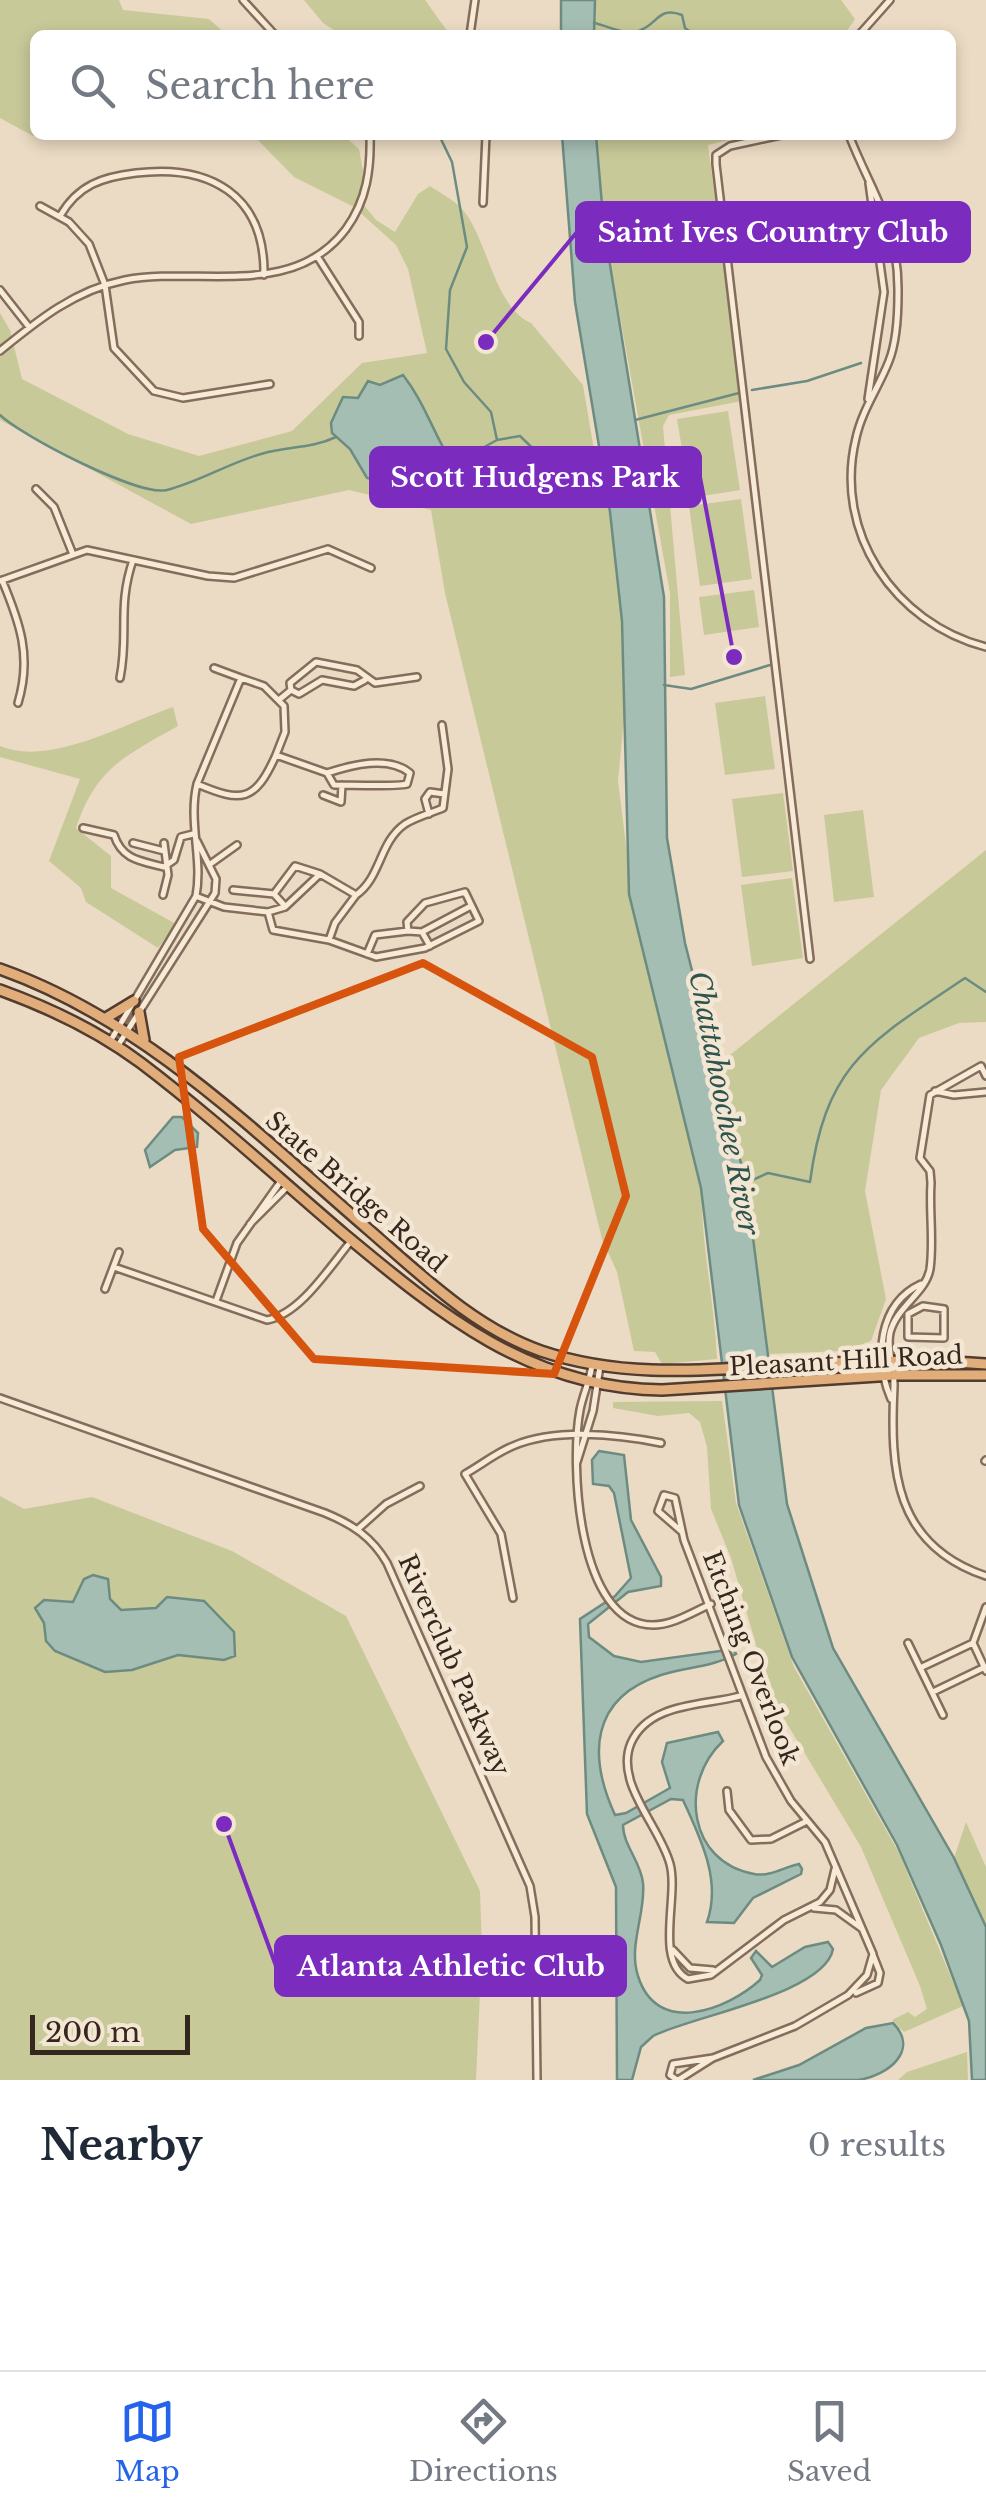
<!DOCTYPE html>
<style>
body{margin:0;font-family:"Libre Baskerville",serif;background:#f2f2f3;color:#1f2937}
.scale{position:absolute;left:30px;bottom:25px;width:160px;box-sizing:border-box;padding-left:10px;border:5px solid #35271e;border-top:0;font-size:28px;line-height:35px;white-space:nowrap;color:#35271e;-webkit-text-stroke:8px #f3e6d3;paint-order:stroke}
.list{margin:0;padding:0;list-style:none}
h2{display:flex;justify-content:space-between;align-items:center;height:130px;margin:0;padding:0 40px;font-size:42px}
h2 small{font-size:32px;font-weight:400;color:#747a83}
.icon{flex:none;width:55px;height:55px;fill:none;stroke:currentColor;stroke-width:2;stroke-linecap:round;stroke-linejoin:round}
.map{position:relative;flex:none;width:986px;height:2080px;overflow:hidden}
.search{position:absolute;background:#fff;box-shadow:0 5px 15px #0003;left:30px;right:30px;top:30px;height:110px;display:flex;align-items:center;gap:25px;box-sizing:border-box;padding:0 35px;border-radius:15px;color:#747a83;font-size:38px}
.sheet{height:290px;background:#fff}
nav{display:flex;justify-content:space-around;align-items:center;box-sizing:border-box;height:140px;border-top:2px solid #e0e1e3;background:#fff;font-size:28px;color:#747a83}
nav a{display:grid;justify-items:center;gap:5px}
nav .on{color:#2563eb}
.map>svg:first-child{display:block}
.green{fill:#c8c998}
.water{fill:#a5beb4;stroke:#6d8c81;stroke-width:2.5}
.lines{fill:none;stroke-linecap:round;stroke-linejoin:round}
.stream{stroke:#6d8c81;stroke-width:2.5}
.minor-casing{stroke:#846d5b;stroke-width:10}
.trunk-casing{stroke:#523c2f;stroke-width:14}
.minor{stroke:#f7ead6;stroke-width:5}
.trunk{stroke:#e1ae7b;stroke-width:9}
.marked{fill:none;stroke:#d6540e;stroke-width:8;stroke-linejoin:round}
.labels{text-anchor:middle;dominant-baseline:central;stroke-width:9;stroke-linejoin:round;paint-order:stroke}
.street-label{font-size:25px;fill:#35271e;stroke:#f3e6d3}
.water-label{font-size:28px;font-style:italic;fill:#2f544e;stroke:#f3e6d3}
.leader{fill:none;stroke:#7b2cbf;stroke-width:4}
.callout-dot{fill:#7b2cbf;stroke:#f3e6d3;stroke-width:4}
.callout{fill:#7b2cbf;stroke:#7b2cbf;stroke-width:4}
.callout-label{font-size:28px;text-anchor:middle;font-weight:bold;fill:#fff}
</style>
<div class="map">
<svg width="986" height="2080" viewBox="0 0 986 2080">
<rect width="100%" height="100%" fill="#ebdbc4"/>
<!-- green -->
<path class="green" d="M0,0H119L123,10L209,19L227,35H35L37,135L33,136L0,118Z
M304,0H425L450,35H342L323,23Z
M595,0H841L855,19L844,35H594Z
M253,135H343L359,149L364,176L359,199L376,220L395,232L418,194L430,186C440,193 454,200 462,209C487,236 494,308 531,323L583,385L596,462L622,540L626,697L618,781L629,869L703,1156C696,1224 714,1291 717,1359L662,1364L655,1352L634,1351L617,1272L602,1239L445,593L431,510L349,490L191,524L0,420V313L10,330L22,379L128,434L199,456L292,431L362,363L427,353L408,269L396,245L354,207L294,177Z
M596,135H749L708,145L742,401L669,415L663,426L685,675L670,677V593L604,228Z
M728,411L740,490L690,498L677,419Z
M741,499L752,579L700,586L689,506Z
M754,590L759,627L704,635L699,597Z
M765,696L775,769L725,775L715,703Z
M173,707L178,726C125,756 96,768 76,828L111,856V888L176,924L158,948L86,902L81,888L49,861L80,779L0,757V746C50,767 123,724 173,707Z
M783,793L793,871L742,877L732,799Z
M863,810L874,897L834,902L824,815Z
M986,850V1022L959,1023L919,1038L881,1090L865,1191L886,1299L871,1341L842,1351L769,1354L746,1183L715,1067Z
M792,878L803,958L752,966L741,885Z
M722,1401L736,1503L794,1667L899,1853L963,2006L904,2032L892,2020L908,2012L915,2017L927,2009L920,1986L861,1847L771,1697L731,1558L711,1509L707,1447L700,1422L689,1413L658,1416L613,1408V1402Z
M0,1496L24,1509L92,1497L232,1551L346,1616L480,1891L482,1950L476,2080H0Z
M966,1822L986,1867V1927L954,1858Z
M967,2052L968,2080H898L907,2072Z"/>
<!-- water -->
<path class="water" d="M561,0H595L594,35H561Z
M562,135H596L604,228L664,597L667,838L685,943L746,1183L787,1504L833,1648L954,1858L986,1927V2080H972L969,2021L941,1945L897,1845L792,1657L739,1505L701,1188L629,894L622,621L610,512L575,302Z
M403,375C421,398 429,421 443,447L467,454L473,462L466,485L404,486L367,478L350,449L332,433L331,423L343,397L358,398L368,381L380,385Z
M173,1117H182L198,1133L197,1147L175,1150L150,1167L145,1150Z
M599,1451L624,1455L631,1520L661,1577V1586L628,1592L588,1624L589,1637L614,1656L641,1662L734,1649L736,1654C713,1667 686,1667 661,1675C590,1698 588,1756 615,1815L626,1813L670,1788L662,1762L667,1743L718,1732L723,1741C678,1783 689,1863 754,1874C770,1877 784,1867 799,1864L802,1869L801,1874L753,1898L734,1923L707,1922C722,1880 700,1838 683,1800L671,1799L623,1825C623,1845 641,1862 643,1883C646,1913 628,1945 638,1976C657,2037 727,2010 760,1980L762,1975L751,1958L756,1951L772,1967L805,1947L828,1942L833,1949C825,1994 689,2017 653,2036L641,2047L632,2080H617L616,1887L587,1814L580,1619L615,1596L631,1578L614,1493L609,1486L593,1484L592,1460Z
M93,1575L108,1579L110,1599L121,1610L156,1608L167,1597L204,1601L234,1632L235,1656L224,1660L178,1655L132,1670L105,1672L55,1651L46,1641L44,1623L35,1608L44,1600L73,1602L84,1579Z
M893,2023C920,2050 888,2076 858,2080C825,2080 787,2080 753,2080L799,2065L866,2028Z"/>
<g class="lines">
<!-- stream -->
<path class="stream" d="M594,23C609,26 627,37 641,30C658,23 659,6 682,15L685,28L695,35
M439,135L452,162L467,247L450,290L446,349L464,382L491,412L497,440
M752,390L807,381L861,363
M0,415C22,436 139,497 167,490C199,482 229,463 261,454C288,446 311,449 336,437
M635,420L739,393
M468,456L497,440L520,436L556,471L569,473L605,465
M664,685L691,689L770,665
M746,1183L768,1173L810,1182C826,1061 872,1041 965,978L986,992"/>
<defs>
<path id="minor" d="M243,0L275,35
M470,35L475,0
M859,35L890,0
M781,135L730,146L716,155V164L810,959
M849,135C872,194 899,225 898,293C898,315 897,341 889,361C879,387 862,410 856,438C833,532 894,623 986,647
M483,203L486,135
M40,206L69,222L89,244L105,285L114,348L154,391L183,398L270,384
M60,216C78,185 102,177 136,173C209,164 265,194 264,275
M317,256L359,322V336
M0,290L29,327
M0,351C38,320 75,290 125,280C199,266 293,300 346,229C367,200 371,169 370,135
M868,399L884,292L869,183
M36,489L54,507L72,552
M2,580C20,623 32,657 18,703
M0,581L87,550L208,576L234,578L328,549L371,568
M214,668L241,678
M120,678C129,633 117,607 133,560
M291,690L299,694L322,680L354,686L365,680
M280,699L291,690L290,683L316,662L357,670L375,683L417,677
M197,784L241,678L264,686L284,706L285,732L276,755
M323,795L341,802L342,785
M429,814L425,799L430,792L444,794
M83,828L114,835C122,860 141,861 164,867L174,860L181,837L193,834
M133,843L164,851
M209,865L237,845
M233,890L274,894
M163,895L168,875L164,843
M356,895C381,878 379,842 405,824C416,817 431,813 443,808L448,769L442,725
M198,897L224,907L268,912L273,930L329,940L376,957L425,948L479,921L465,892L425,903L407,922L408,931L375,935L367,954
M284,905L274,894L295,866L320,874
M268,912L285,907L320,874L356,895L335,923L329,940
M408,931L422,932L430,946
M422,932L471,906
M111,1040L196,896C203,859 188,822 197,784C242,803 255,802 276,755L327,773L334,785C352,785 394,787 407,784L410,773C388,755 352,765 327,773
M117,1047L215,893L216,879L197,841
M986,1076L981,1066L930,1095L920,1158L930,1171L931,1183C929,1211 934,1241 930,1269C926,1293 896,1307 890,1333C886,1350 895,1369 894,1387C890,1470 894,1545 986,1576
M935,1091L954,1095L986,1092
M250,1224L288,1186
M114,1267L267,1320C301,1314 330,1266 352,1240
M105,1289L119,1252
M216,1301L237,1243L281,1181
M923,1306L944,1309V1338L908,1337V1314Z
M592,1365C590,1381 583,1394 580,1410C570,1463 577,1625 653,1625C673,1625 693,1612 711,1604
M0,1398L325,1513C352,1524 372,1537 387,1563L530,1886L535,1917L537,2080
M891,1399C874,1359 878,1304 921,1284
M985,1461L986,1460
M577,1462L593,1411L600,1366
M358,1529L386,1504L420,1486
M681,1531L658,1511L664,1495L675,1498L684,1540L766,1757L791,1801L825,1842L873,1954L867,1975L848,1995L795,2026L713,2058
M513,1598L501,1534L465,1474C481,1465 496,1453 513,1446C555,1428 616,1434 661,1443
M908,1643L943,1715
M973,1643L986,1671
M920,1668L973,1643L986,1607
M933,1692L985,1667
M740,1696C704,1706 649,1702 631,1743C614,1783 660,1826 670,1864C679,1897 654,1961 688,1979L711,1975L784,1920L820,1902L830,1890L835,1869
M727,1791L729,1810L751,1840L771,1839L807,1821
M814,1908L836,1910L861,1928
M673,1950L690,1968L713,1970
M856,1993L878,1983L880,1973L873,1955
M677,2080L670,2075L673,2064L713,2058L678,2080"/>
<path id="trunk" d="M0,969C144,1020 255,1132 369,1230C421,1275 475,1328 541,1351C624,1379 704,1370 789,1365C855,1361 920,1359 986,1364
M0,990C50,1008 98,1031 141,1063C211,1116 277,1177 344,1234C440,1314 531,1389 662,1390L894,1375H986
M139,1012L144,1040
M106,1018L134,1001"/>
</defs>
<!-- minor casing -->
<use href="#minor" class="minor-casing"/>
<!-- trunk casing -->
<use href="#trunk" class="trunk-casing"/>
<!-- minor -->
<use href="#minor" class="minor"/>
<!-- trunk -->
<use href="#trunk" class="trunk"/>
</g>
<!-- marked area -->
<path class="marked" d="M423,963L592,1057L626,1196L554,1374L314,1359L203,1229L179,1057Z"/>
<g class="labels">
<!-- street labels -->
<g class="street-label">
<text transform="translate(356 1192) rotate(41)">State Bridge Road</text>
<text transform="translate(846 1361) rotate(-3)">Pleasant Hill Road</text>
<text transform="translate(751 1658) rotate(69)">Etching Overlook</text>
<text transform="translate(454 1665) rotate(66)">Riverclub Parkway</text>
</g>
<!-- water labels -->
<g class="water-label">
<text transform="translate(724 1103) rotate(79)">Chattahoochee River</text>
</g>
</g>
<!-- callouts -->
<path class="leader" d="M486 342L577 232M734 657L700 477M224 1824L276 1966"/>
<g class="callout-dot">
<circle cx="486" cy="342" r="10"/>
<circle cx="734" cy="657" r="10"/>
<circle cx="224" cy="1824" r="10"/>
</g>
<g class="callout">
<rect x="577" y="203" width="392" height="58" rx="10"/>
<rect x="371" y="448" width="329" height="58" rx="10"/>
<rect x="276" y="1937" width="349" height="58" rx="10"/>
</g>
<g class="callout-label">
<text x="773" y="242">Saint Ives Country Club</text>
<text x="535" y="487">Scott Hudgens Park</text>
<text x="451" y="1976">Atlanta Athletic Club</text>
</g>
</svg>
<div class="scale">200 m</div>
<div class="search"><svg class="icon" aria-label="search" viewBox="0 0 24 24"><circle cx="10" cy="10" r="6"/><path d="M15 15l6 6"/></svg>Search here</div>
</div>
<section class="sheet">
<h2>Nearby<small>0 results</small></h2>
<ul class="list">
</ul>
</section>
<nav>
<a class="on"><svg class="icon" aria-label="map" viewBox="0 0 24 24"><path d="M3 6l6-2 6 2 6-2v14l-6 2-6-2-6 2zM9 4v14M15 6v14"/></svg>Map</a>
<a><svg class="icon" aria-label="directions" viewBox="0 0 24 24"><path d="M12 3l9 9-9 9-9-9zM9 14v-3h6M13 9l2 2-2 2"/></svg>Directions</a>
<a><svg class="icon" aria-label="saved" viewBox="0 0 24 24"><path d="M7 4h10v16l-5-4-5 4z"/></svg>Saved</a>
</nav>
